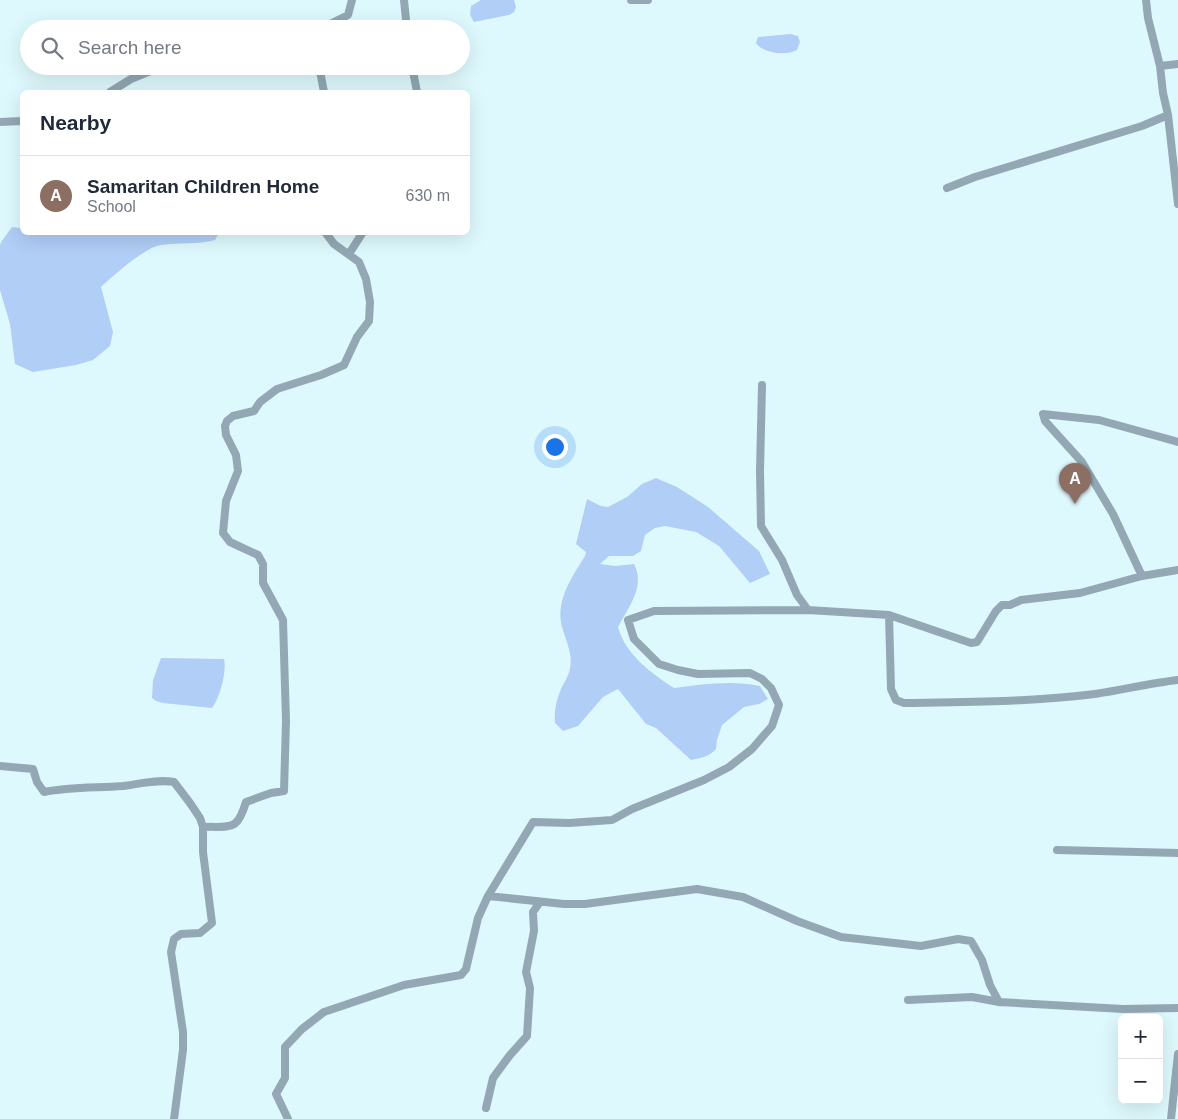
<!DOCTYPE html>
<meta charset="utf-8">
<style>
body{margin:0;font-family:Arial,sans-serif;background:#f6f6f7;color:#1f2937}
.controls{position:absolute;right:15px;bottom:15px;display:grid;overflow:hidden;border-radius:8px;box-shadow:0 5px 20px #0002}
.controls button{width:45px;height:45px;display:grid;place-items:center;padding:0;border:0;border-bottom:1px solid #e0e1e3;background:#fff;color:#1f2937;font:25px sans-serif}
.you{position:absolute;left:554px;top:446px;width:18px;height:18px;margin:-12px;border:4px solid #fff;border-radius:50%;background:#1a73e8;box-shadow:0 0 0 8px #1a73e833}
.badge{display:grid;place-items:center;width:32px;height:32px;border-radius:50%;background:#796635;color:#fff;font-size:16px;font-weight:700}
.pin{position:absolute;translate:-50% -41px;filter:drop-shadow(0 1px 2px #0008)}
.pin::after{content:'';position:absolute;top:26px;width:18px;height:15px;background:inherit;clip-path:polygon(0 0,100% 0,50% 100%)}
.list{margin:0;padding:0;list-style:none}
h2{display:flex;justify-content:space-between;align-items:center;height:65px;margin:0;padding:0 20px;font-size:21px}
h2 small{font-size:16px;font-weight:400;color:#747a83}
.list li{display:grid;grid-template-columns:32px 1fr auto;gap:15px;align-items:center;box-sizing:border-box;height:80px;padding:0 20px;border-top:1px solid #e0e1e3}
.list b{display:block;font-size:19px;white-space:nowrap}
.list p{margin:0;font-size:16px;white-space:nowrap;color:#747a83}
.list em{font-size:16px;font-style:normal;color:#747a83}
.icon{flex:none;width:28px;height:28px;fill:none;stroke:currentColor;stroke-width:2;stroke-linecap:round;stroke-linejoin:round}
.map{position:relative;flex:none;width:1178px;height:1119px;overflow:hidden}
.search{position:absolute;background:#fff;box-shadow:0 5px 20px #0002;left:20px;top:20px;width:450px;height:55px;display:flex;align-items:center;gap:12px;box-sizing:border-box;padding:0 18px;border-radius:28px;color:#747a83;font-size:19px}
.panel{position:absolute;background:#fff;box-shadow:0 5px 20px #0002;left:20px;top:90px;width:450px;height:145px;border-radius:8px}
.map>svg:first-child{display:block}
.water{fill:#b1cef7}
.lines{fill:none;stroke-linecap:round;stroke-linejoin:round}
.minor{stroke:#93a8b4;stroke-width:8}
</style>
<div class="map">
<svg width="1178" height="1119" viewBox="0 0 1178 1119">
<rect width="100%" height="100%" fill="#def9fd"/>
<!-- water -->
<path class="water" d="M481,0H514L516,7L514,12L509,15L474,22L470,15L471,6Z
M790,34L798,36L800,42L797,50C786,56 764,54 756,43L758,37Z
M12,227L22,228V232L219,233L215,240C197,245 179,242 161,245C145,247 113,276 101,287L113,332L110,346L93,360L76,365L33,372L15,364L10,324L0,290V245L1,242Z
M656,478L677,487L708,507L759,551L770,574L750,583L719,546L696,532L665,526L655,528L645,535L641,551L633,556H609L600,564L615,566L634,564C646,586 628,608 618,627C625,654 652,674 674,688C702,684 733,680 760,686L768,699L759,704L744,707L722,725L717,740L716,749C709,757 701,758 691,760L656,728L646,724L618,689L603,697L578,726L563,731L555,723C554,712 556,700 561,689C564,682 569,676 570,668C573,654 566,641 562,627C555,601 572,577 585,556L586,552L576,544L587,499L601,506L608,507L627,497L642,484Z
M161,658L224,659C227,671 220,698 212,708L163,703L156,701L152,698L153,680Z"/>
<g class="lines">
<!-- minor -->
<path class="minor" d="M404,0L407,29
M631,0H648
M1146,0L1148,18L1160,66L1163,93L1168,115L1178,204
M320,29L348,15L352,0
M319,66L324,92
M412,66L417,92
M1160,66L1178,64
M110,92L131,79L163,66
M0,122L22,121
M947,188L975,177L1142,126L1168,115
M349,254L363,232
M762,385L760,471L761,526L782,560L797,595L808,610L889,615L971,643L977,642L996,611L1002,605H1010L1021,600L1080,593L1142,576L1178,570
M1142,576L1113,514L1082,462L1045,421L1043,414L1099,420L1178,442
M889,615L891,689L896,700L904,703C968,702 1031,702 1095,694C1123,690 1150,683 1178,680
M0,766L33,769L37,782L44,792C70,787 96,788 123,786C139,784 157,779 174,782L190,803L200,818L203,827V852L212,923L200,933L181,934L174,939L171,952L183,1032V1050L174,1119
M203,827C231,826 237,832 246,802L271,793L284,791L286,721L283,620L263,583V564L258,555L230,542L223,533L226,501L238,471L236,455L226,435L225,426L227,421L233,416L254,411L260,402L277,389L321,375L344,365L357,337L369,321L370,302L366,279L359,262L334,244L325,232
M1057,850L1178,853
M488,896L564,904H585L697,889L743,897L797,921L841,937L921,946L958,939L971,941L982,960L990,985L999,1002
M908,1000L972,997L999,1002L1123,1009L1178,1008
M486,1108L493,1078L510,1055L527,1036L530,988L526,972L534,931L533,912L540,902
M288,1119L276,1094L285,1078V1047L302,1029L324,1012L404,985L461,975L466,969L478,918L488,896L533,822L569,823L612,820L632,809L704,780L729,767L752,749L772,726L779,705L771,688L762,679L750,673L698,674L678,670L659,664L634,639L628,620L654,611L808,610
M1171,1119L1178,1054"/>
</g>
</svg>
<div class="controls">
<button>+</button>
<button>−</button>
</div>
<div class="you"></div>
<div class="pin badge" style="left:1075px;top:504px;background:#8d6e63">A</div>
<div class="search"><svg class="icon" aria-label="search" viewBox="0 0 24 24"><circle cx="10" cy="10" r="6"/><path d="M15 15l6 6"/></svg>Search here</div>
<section class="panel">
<h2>Nearby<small></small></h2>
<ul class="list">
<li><span class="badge" style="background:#8d6e63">A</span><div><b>Samaritan Children Home</b><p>School</p></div><em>630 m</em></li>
</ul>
</section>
</div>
